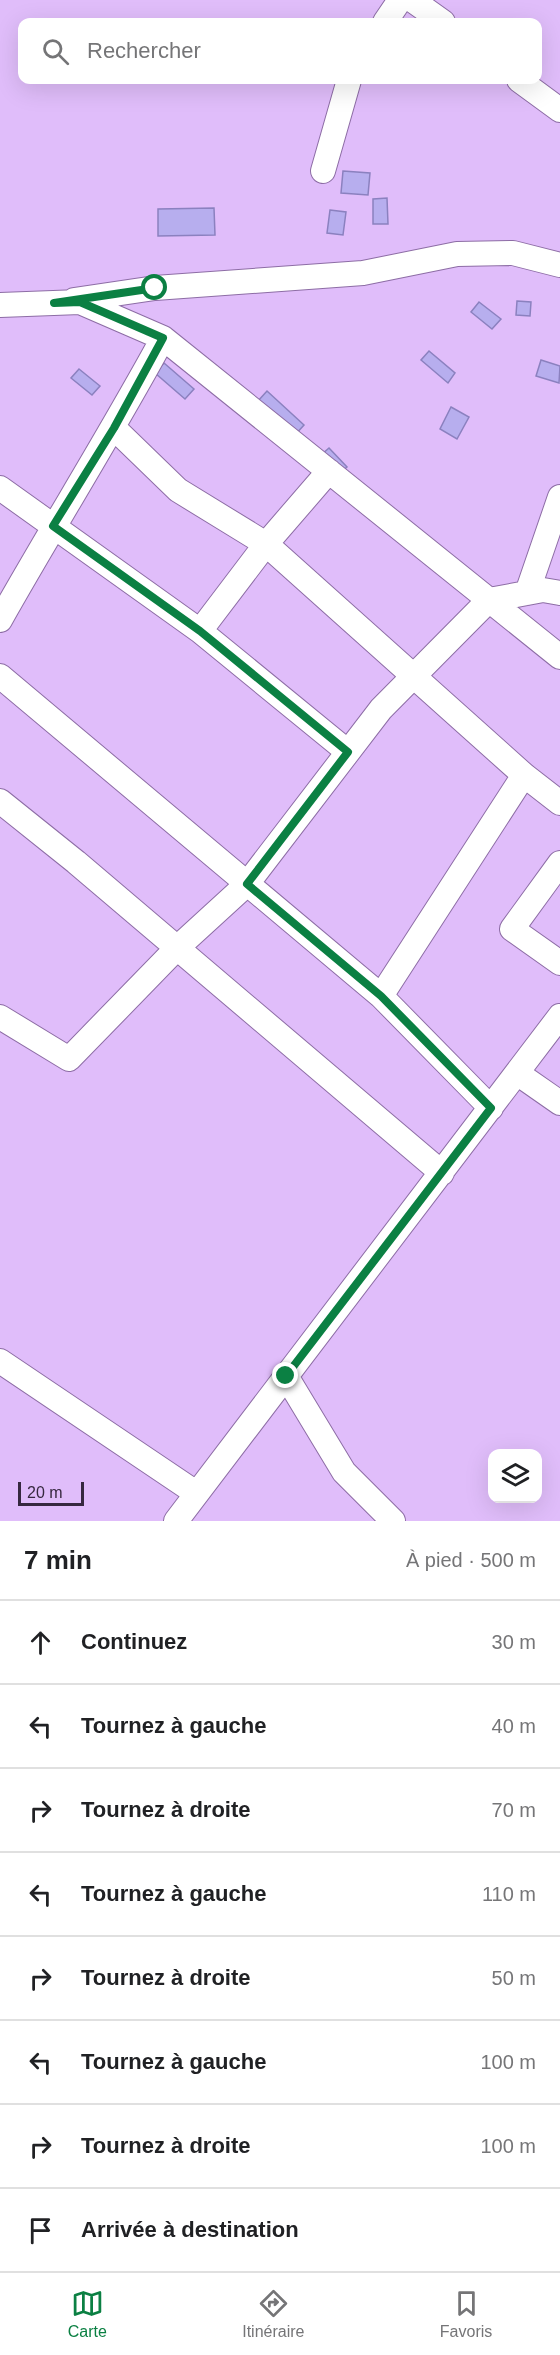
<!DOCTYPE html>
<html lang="fr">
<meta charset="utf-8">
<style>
body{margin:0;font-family:Helvetica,sans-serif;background:#f6f6f6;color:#202124}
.controls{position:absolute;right:18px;bottom:18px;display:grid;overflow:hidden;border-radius:12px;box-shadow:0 6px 24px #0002}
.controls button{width:54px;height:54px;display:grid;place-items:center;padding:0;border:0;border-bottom:2px solid #e0e0e0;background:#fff;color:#202124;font:30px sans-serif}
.scale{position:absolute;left:18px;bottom:15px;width:66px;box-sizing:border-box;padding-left:6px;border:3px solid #36283f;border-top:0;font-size:16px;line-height:21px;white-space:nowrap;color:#36283f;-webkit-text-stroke:4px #e0bdfa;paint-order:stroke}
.stop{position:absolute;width:18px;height:18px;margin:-14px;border:4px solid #0b8043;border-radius:50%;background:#fff}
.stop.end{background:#0b8043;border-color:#fff;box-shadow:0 2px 6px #0008}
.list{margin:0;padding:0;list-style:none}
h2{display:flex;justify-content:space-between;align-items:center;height:78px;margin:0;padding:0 24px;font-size:26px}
h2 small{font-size:20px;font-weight:400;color:#757577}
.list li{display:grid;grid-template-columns:39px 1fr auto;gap:18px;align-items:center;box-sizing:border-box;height:84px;padding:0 24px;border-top:2px solid #e0e0e0}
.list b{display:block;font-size:22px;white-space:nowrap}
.list em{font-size:20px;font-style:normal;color:#757577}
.icon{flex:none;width:33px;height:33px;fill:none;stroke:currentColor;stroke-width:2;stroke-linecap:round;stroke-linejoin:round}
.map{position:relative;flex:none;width:560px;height:1521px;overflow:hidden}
.search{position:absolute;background:#fff;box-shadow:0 6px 24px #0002;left:18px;right:18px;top:18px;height:66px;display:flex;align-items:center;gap:15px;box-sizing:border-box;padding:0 21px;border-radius:12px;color:#757577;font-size:22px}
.sheet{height:750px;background:#fff}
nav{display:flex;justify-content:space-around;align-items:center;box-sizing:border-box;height:84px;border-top:2px solid #e0e0e0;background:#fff;font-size:16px;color:#757577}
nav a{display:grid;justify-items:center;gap:3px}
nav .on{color:#0b8043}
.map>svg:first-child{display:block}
.building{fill:#b7aeee;stroke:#8b81bf;stroke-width:1.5}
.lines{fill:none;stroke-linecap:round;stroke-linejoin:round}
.street-casing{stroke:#8d6da5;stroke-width:26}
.street{stroke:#fff;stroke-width:24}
.route{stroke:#0b8043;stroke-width:8}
</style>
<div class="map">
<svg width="560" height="1521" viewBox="0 0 560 1521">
<rect width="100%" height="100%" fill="#e0bdfa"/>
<!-- building -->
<path class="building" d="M343,171L370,173L368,195L341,193Z
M387,198L388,224H373V199Z
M214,208L215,235L158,236V209Z
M330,210L346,212L343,235L327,233Z
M517,301L531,302L530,316L516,315Z
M479,302L501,319L492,329L471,312Z
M429,351L455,373L448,383L421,360Z
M541,360L560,366L559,383L536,376Z
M164,363L194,389L185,399L155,373Z
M79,369L100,386L92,395L71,378Z
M267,391L304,425L295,435L258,401Z
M451,407L469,417L457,439L440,429Z
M329,448L347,467L339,474L321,455Z"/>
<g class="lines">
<defs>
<path id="street" d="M412,0L443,22
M385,22L400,0
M519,80L560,110
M323,171L349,80
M74,300L155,288L363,273L457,254L513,253L560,265
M0,305L80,302L163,338L560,657
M114,428L178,490L266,544L524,775L560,803
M0,488L200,631L348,752
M527,593L560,497
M0,620C53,526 111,434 163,338
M200,631L266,544L329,471
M0,676L381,996L491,1108
M0,801L76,862L442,1173
M560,863L512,929L560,963
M381,996L524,775
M0,1017L69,1059L177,948L247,884L381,709L489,600L543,590L560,593
M517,1073L560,1103
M0,1361L196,1493
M286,1376L344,1472L393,1521
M176,1521L560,1016"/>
</defs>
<!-- street casing -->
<use href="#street" class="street-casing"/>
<!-- street -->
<use href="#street" class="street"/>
</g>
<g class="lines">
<!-- route -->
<path class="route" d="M155,288L54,303L80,302L163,338L114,428L53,526L200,631L348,752L247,884L381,996L491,1108L286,1376"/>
</g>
</svg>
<div class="controls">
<button><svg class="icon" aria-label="layers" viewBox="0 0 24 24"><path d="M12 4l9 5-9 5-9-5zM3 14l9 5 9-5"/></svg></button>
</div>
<div class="scale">20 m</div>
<div class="stop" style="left:155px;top:288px"></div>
<div class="stop end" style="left:286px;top:1376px"></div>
<div class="search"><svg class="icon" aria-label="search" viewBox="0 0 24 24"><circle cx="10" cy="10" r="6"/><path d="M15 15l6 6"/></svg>Rechercher</div>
</div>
<section class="sheet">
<h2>7 min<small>À pied · 500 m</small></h2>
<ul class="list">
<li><svg class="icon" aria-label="ahead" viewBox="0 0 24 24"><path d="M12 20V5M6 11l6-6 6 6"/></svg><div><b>Continuez</b></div><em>30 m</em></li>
<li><svg class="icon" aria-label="left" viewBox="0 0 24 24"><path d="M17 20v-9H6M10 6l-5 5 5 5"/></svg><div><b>Tournez à gauche</b></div><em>40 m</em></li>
<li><svg class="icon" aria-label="right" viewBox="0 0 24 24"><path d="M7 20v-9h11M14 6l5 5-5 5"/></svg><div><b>Tournez à droite</b></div><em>70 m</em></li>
<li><svg class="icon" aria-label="left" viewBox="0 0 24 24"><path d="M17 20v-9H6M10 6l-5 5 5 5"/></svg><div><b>Tournez à gauche</b></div><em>110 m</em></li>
<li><svg class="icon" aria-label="right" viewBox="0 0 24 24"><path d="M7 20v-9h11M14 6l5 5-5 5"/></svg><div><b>Tournez à droite</b></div><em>50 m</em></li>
<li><svg class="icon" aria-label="left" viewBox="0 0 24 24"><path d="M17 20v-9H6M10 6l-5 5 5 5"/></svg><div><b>Tournez à gauche</b></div><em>100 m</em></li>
<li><svg class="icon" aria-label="right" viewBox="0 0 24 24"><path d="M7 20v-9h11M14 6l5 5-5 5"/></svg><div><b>Tournez à droite</b></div><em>100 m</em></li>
<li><svg class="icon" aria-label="arrive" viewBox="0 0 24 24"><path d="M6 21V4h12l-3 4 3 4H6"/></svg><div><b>Arrivée à destination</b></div></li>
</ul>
</section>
<nav>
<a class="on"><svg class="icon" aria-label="map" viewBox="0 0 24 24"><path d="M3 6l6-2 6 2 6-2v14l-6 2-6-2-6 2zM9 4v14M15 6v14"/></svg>Carte</a>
<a><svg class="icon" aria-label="directions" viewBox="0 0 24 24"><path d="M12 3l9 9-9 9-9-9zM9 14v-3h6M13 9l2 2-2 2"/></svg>Itinéraire</a>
<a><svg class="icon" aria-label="saved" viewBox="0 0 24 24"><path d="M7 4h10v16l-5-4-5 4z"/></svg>Favoris</a>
</nav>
